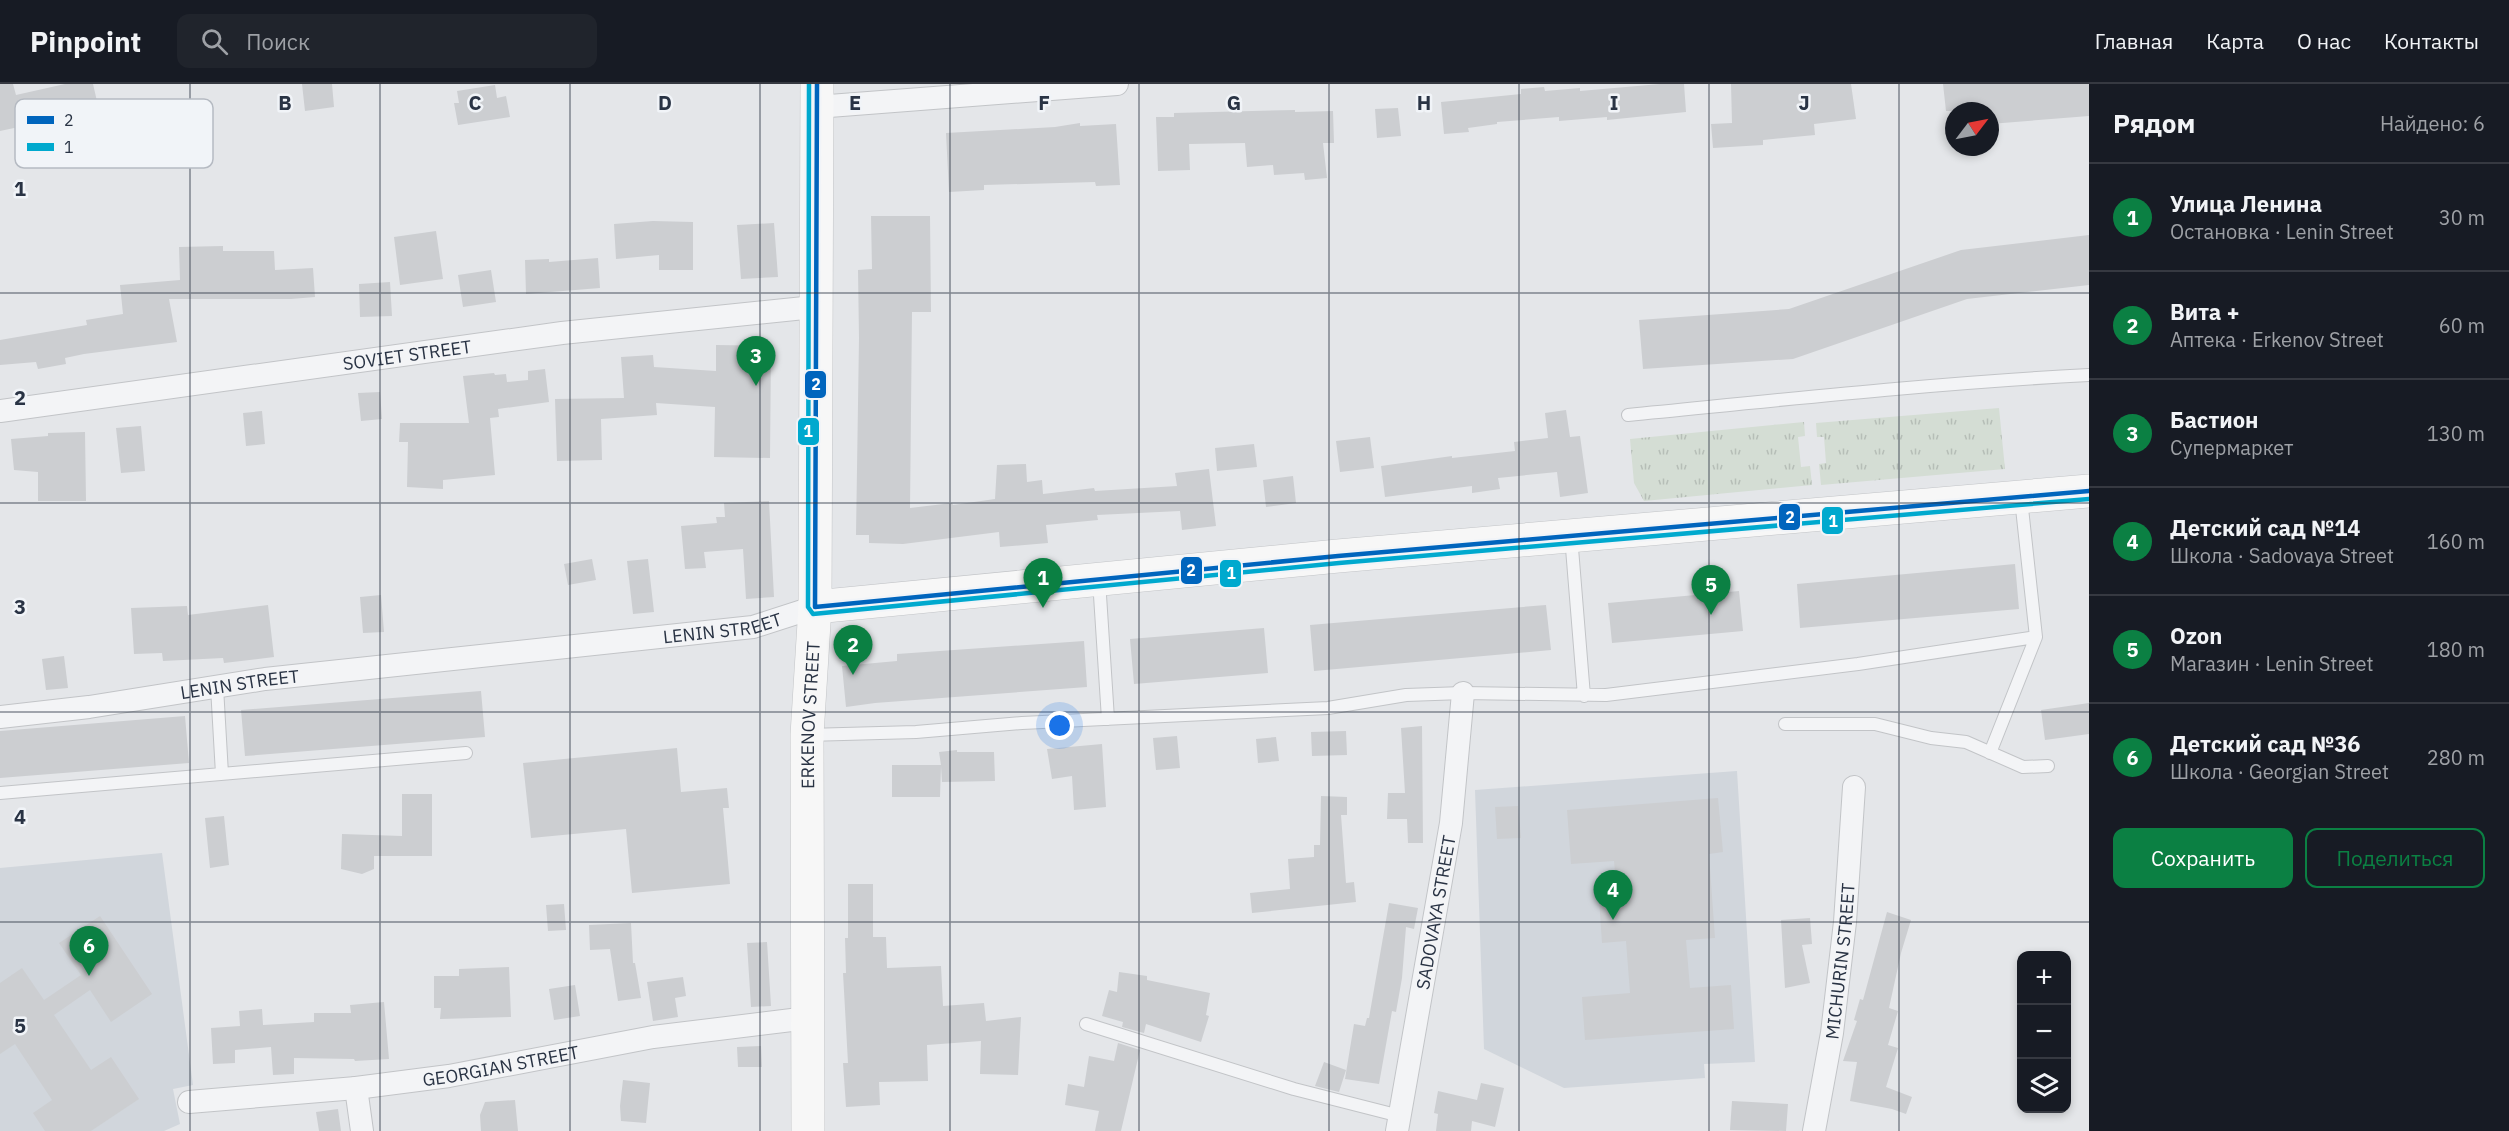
<!DOCTYPE html>
<html lang="ru">
<meta charset="utf-8">
<style>
body{margin:0;font-family:"IBM Plex Sans",sans-serif;background:#20242c;color:#f1f3f6}
.controls{position:absolute;right:18px;bottom:18px;display:grid;overflow:hidden;border-radius:12px;box-shadow:0 3px 9px #0003}
.controls button{width:54px;height:54px;display:grid;place-items:center;padding:0;border:0;border-bottom:2px solid #363941;background:#171b24;color:#f1f3f6;font:30px sans-serif}
.compass{position:absolute;left:1945px;top:18px;width:54px;height:54px;border-radius:50%;background:#171b24;box-shadow:0 3px 9px #0003;rotate:58deg}
.you{position:absolute;left:1060px;top:642px;width:21px;height:21px;margin:-15px;border:4px solid #fff;border-radius:50%;background:#1a73e8;box-shadow:0 0 0 9px #1a73e833}
.badge{display:grid;place-items:center;width:39px;height:39px;border-radius:50%;background:#0b8043;color:#fff;font-size:20px;font-weight:700}
.pin{position:absolute;translate:-50% -50px;filter:drop-shadow(0 2px 3px #0008)}
.pin::after{content:'';position:absolute;top:32px;width:21px;height:18px;background:inherit;clip-path:polygon(0 0,100% 0,50% 100%)}
.list{margin:0;padding:0;list-style:none}
h2{display:flex;justify-content:space-between;align-items:center;height:78px;margin:0;padding:0 24px;font-size:26px}
h2 small{font-size:20px;font-weight:400;color:#9ea1a6}
.list li{display:grid;grid-template-columns:39px 1fr auto;gap:18px;align-items:center;box-sizing:border-box;height:108px;padding:0 24px;border-top:2px solid #363941}
.list b{display:block;font-size:22px;white-space:nowrap}
.list p{margin:0;font-size:20px;white-space:nowrap;color:#9ea1a6}
.list em{font-size:20px;font-style:normal;color:#9ea1a6}
.actions{display:flex;gap:12px;padding:18px 24px}
.actions a{flex:1;padding:14px 0;border:2px solid #0b8043;border-radius:12px;text-align:center;font-size:21px;color:#0b8043}
.actions .main{background:#0b8043;color:#fff}
.icon{flex:none;width:33px;height:33px;fill:none;stroke:currentColor;stroke-width:2;stroke-linecap:round;stroke-linejoin:round}
.map{position:relative;flex:none;width:2089px;height:1047px;overflow:hidden}
header{display:flex;align-items:center;gap:36px;box-sizing:border-box;height:84px;padding:0 30px;background:#171b24;border-bottom:2px solid #363941}
header strong{font-size:28px}
nav{display:flex;gap:33px;margin-inline-start:auto;font-size:21px}
.search{width:420px;height:54px;background:#20242c;display:flex;align-items:center;gap:15px;box-sizing:border-box;padding:0 21px;border-radius:12px;color:#9ea1a6;font-size:22px}
main{display:flex}
aside{flex:1;background:#171b24}
.map>svg:first-child{display:block}
.built{fill:#d1d6dc}
.grass{fill:url(#grass-tufts)}
.building{fill:#ccced1}
.lines{fill:none;stroke-linecap:round;stroke-linejoin:round}
.lane-casing{stroke:#c2c4c7;stroke-width:14}
.street-casing{stroke:#c2c4c7;stroke-width:24}
.secondary-casing{stroke:#c2c4c7;stroke-width:34}
.lane{stroke:#f3f4f6;stroke-width:12}
.street{stroke:#f3f4f6;stroke-width:22}
.secondary{stroke:#f7f7f7;stroke-width:33}
.bus-1-casing{stroke:#f1f4f8;stroke-width:9}
.bus-2-casing{stroke:#f1f4f8;stroke-width:9}
.bus-1{stroke:#0065bd;stroke-width:4.5}
.bus-2{stroke:#00a9ce;stroke-width:4.5}
.grid{fill:none;stroke:#293344;stroke-width:1.5;stroke-opacity:0.55}
.labels{text-anchor:middle;dominant-baseline:central;stroke-width:5;stroke-linejoin:round;paint-order:stroke}
.street-label{font-size:18px;fill:#293344;stroke:#f1f4f8}
.key{fill:#f1f4f8;stroke:#b5bac2;stroke-width:1.5}
.key-label{font-size:16px;fill:#293344}
.grid-label{font-size:20px;text-anchor:middle;font-weight:bold;fill:#293344;stroke:#f1f4f8;stroke-width:5;stroke-linejoin:round;paint-order:stroke}
.line-badge{stroke:#f1f4f8;stroke-width:2}
.badge-label{font-size:16px;text-anchor:middle;font-weight:bold;fill:#fff}
</style>
<header>
<strong>Pinpoint</strong>
<div class="search"><svg class="icon" aria-label="search" viewBox="0 0 24 24"><circle cx="10" cy="10" r="6"/><path d="M15 15l6 6"/></svg>Поиск</div>
<nav><a>Главная</a><a>Карта</a><a>О нас</a><a>Контакты</a></nav>
</header>
<main>
<div class="map">
<svg width="2089" height="1047" viewBox="0 0 2089 1047">
<defs>
<pattern id="grass-tufts" width="24" height="20" patternUnits="userSpaceOnUse" patternTransform="scale(1.5)"><rect width="24" height="20" fill="#d4ddd4"/><path d="M3 7l-1-3M5 7V3M7 7l1-3M15 17l-1-3M17 17v-4M19 17l1-3" fill="none" stroke="#b6beb7"/></pattern>
</defs>
<rect width="100%" height="100%" fill="#e4e6e9"/>
<!-- built -->
<path class="built" d="M1737,687L1755,978L1704,980L1705,994L1564,1004L1484,965L1475,706Z
M162,769L193,1001L173,1005L180,1040L164,1047H0V784Z"/>
<!-- grass -->
<path class="grass" d="M1999,324L2005,385L1821,401L1819,380L1826,379L1824,353H1817L1816,339Z
M1804,338L1805,352L1798,353L1801,383L1810,382L1812,401L1644,417L1634,399L1630,355Z"/>
<!-- building -->
<path class="building" d="M0,0H13L16,11L65,0H93L99,26L0,47Z
M302,0H332L334,23L305,27Z
M1660,0H1684L1686,28L1607,36V33L1559,37V33L1497,38V40L1468,44L1469,48L1444,50L1441,18L1521,10V5L1544,3L1545,7L1580,4V7Z
M1731,0H1851L1856,35L1814,40L1815,51L1763,56V61L1713,64L1711,40L1732,39Z
M1943,0H2089V32L1990,40V27H1946Z
M495,1L497,14L506,12L510,33L458,41L454,19H459L457,7Z
M1398,24L1401,52L1377,54L1375,25Z
M1295,26V28L1333,27L1334,59H1323L1327,94L1305,96L1304,89L1274,91L1273,81L1247,83L1245,59L1189,60L1190,86L1158,87L1156,33H1174V29Z
M1080,39V42L1116,40L1120,101L1096,102L1095,98L984,101V106L949,108L946,49L1055,43Z
M871,132H930L931,228H912L910,424L952,419L953,421L995,415L997,381L1026,380L1027,398L1042,396L1043,410L1094,404L1095,407L1177,402L1175,389L1209,385L1216,442L1182,446L1180,427L1097,431L1098,436L1046,441L1048,459L1000,463L999,448L903,460L869,459V451H856L859,254L858,186L872,185Z
M653,137L693,138V186H659V171L616,175L614,140Z
M774,139L778,193L741,195L737,141Z
M436,147L443,195L400,201L394,153Z
M2089,151V201L1967,215L1793,275L1643,285L1639,236L1789,225L1961,166Z
M223,162V167H274L275,186L313,184L315,213L291,215H169L177,258L84,270L65,274L66,280L38,285L36,278L0,281V256L87,241L86,236L123,230L120,201L180,196L179,163Z
M598,174L600,204L526,210L525,176L549,175V178Z
M491,186L496,218L463,223L458,191Z
M390,198L392,232L360,233L359,200Z
M716,261L771,262L770,374L714,373L715,323L656,319L657,331L601,335L602,376L557,377L555,315L624,314L621,273L653,271L654,283L716,287Z
M545,285L549,318L498,325L499,333L490,334L495,391L443,396V405L407,403L408,358H399L400,339H469L463,292L494,289L495,291L506,290L507,298L528,296V287Z
M380,308L382,335L361,337L358,309Z
M1566,326L1570,353L1580,352L1588,409L1560,413L1557,388L1498,394L1500,405L1472,409V402L1385,413L1381,382L1452,372V374L1515,367L1514,358L1548,354L1545,329Z
M262,327L265,360L246,362L243,329Z
M141,342L145,387L121,389L116,344Z
M85,348L86,417H38V388L14,386L11,355L48,352V349Z
M1370,353L1374,384L1340,388L1336,357Z
M1254,360L1257,383L1217,387L1215,364Z
M1293,392L1296,419L1266,423L1263,396Z
M769,417L774,513L746,515L743,465L704,468L706,484L685,485L681,442L717,439L716,433H725L724,419Z
M592,475L596,496L568,501L564,480Z
M648,475L654,528L633,530L627,477Z
M2015,480L2019,525L1800,544L1797,500Z
M1739,507L1743,547L1612,559L1608,519Z
M381,511L384,548L363,549L360,513Z
M268,521L274,573L224,579L223,574L163,577L162,569L134,570L131,524L187,522L188,531Z
M1546,521L1551,566L1314,587L1310,541Z
M1264,544L1268,589L1134,600L1130,555Z
M1084,557L1087,603L875,619L846,623L842,582L897,577V570Z
M64,572L68,604L46,606L42,575Z
M481,607L485,653L245,672L241,626Z
M2089,619V650L2045,656L2041,626Z
M185,632L189,679L0,694V647Z
M1422,642L1423,759H1408L1407,735H1387L1388,709H1405L1401,644Z
M1346,647L1347,671L1312,672L1311,648Z
M1177,652L1180,684L1156,686L1153,654Z
M1276,653L1279,677L1258,679L1256,655Z
M1102,660L1106,723L1074,726L1072,692L1052,695L1047,665Z
M677,664L681,708L727,704L729,724H723L730,800L632,809L626,745L531,754L523,679Z
M957,666V668H994L995,697L942,698L941,682L940,713H892V681H941L939,668Z
M402,710H432V772H374V785L362,790L341,785L342,750L402,752Z
M1321,712L1347,713V731H1341L1346,799L1354,798L1356,818L1252,829L1250,809L1290,805L1288,775L1314,773V761H1320Z
M1718,714L1723,768L1709,770L1715,854L1686,856L1690,904L1731,901L1734,945L1585,956L1582,913L1630,909L1626,857L1602,859L1599,814L1617,813L1614,777L1571,780L1567,726Z
M1518,722L1521,754L1497,755L1495,723Z
M224,732L229,781L210,784L205,734Z
M848,800H873V853H886L887,884L941,882L943,922L984,919L986,937L1021,933L1018,991L980,990L981,957L927,961L928,997L879,998L880,1021L846,1023L843,979H848L843,889H846L845,854H848Z
M1389,819L1418,824L1414,845L1406,843L1402,894L1396,928L1392,927L1379,1000L1345,995L1354,940L1365,942L1367,934H1369Z
M564,820L566,846L548,847L546,821Z
M1887,828L1911,836L1901,869L1889,924L1898,927L1888,961L1898,964L1886,1003L1912,1013L1906,1030L1892,1025L1850,1017L1857,978L1843,977L1857,937L1854,936L1860,915L1863,916Z
M100,832L152,910L111,938L90,906L54,931L91,986L111,973L139,1015L91,1047H45L33,1029L52,1016L15,960L0,970V899L22,884L44,916L81,891L59,859Z
M1810,834L1812,860L1802,861L1810,899L1785,904L1781,836Z
M631,839L633,879H635L641,914L618,917L610,865L590,866L589,841Z
M767,858L771,922L751,923L747,859Z
M509,883L511,933L440,935L441,924H434V892H459V885Z
M1119,888L1147,892V896L1210,909L1206,931L1209,932L1201,958L1146,940L1144,949L1122,943L1123,938L1102,932L1109,906L1117,908Z
M683,893L686,912L675,914L678,933L653,937L647,898Z
M575,901L580,932L554,936L549,905Z
M384,918L389,975L355,977L354,975L294,974V990L273,991L271,963L235,966V979L213,980L211,944L240,942L239,927L262,925L263,941L314,938V929H351L350,921Z
M1118,959L1140,966L1121,1047H1095L1099,1027L1065,1021L1068,1000L1084,1003L1089,972L1114,977Z
M761,962L762,983H738L737,963Z
M1324,978L1346,986L1339,1008L1315,1002Z
M623,996L650,999L646,1039L621,1037L620,1022Z
M1481,999L1504,1004L1495,1043L1472,1037L1471,1047H1436L1438,1030L1434,1029L1438,1007L1477,1016Z
M515,1016L518,1047H481L480,1031L485,1018Z
M1732,1017L1788,1020L1786,1047L1730,1046Z
M338,1025L341,1047H319L316,1028Z"/>
<g class="lines">
<defs>
<path id="lane" d="M1628,331C1781,316 1935,299 2089,291
M1571,452L1584,612
M1099,496L1108,635
M217,603L222,690
M1785,640H1875L1931,654L1966,658L2023,683L2048,682
M807,651L916,648L1022,639L1328,624L1406,611L1463,609L1606,611L1858,580L2036,553
M1990,669L2036,553L2021,415
M0,709L466,669
M1086,940L1294,1005L1400,1032"/>
<g id="street">
<path d="M816,23L1117,0"/>
<path id="s1" d="M0,327L562,249L814,223"/>
<path id="s2" d="M0,633L89,623L265,595L753,543L815,523"/>
<path d="M356,1004L362,1047"/>
<path id="s3" d="M189,1018L356,1004L449,992L653,953L808,934"/>
<path id="s4" d="M1397,1047L1451,739L1463,609"/>
<path id="s5" d="M1814,1047L1832,949L1845,838L1854,703"/>
</g>
<g id="secondary">
<path d="M815,523L1338,472L2089,407"/>
<path id="s6" d="M808,1047L807,651L815,523L817,0"/>
</g>
</defs>
<!-- lane casing -->
<use href="#lane" class="lane-casing"/>
<!-- street casing -->
<use href="#street" class="street-casing"/>
<!-- secondary casing -->
<use href="#secondary" class="secondary-casing"/>
<!-- lane -->
<use href="#lane" class="lane"/>
<!-- street -->
<use href="#street" class="street"/>
<!-- secondary -->
<use href="#secondary" class="secondary"/>
<defs>
<path id="bus-1" d="M817,0L815,523L1338,472L2089,407"/>
<path id="bus-2" d="M809,0L808,523L813,530L1339,479L2089,415"/>
</defs>
<!-- bus-1 casing -->
<use href="#bus-1" class="bus-1-casing"/>
<!-- bus-2 casing -->
<use href="#bus-2" class="bus-2-casing"/>
<!-- bus-1 -->
<use href="#bus-1" class="bus-1"/>
<!-- bus-2 -->
<use href="#bus-2" class="bus-2"/>
</g>
<!-- grid -->
<path class="grid" d="M190,0V1047M380,0V1047M570,0V1047M760,0V1047M950,0V1047M1139,0V1047M1329,0V1047M1519,0V1047M1709,0V1047M1899,0V1047M0,209H2089M0,419H2089M0,628H2089M0,838H2089"/>
<g class="labels">
<!-- street labels -->
<g class="street-label">
<text stroke="none"><textPath href="#s1" startOffset="411">SOVIET STREET</textPath></text>
<text stroke="none"><textPath href="#s2" startOffset="728">LENIN STREET</textPath></text>
<text stroke="none"><textPath href="#s2" startOffset="242">LENIN STREET</textPath></text>
<text stroke="none"><textPath href="#s6" startOffset="416">ERKENOV STREET</textPath></text>
<text stroke="none"><textPath href="#s4" startOffset="222">SADOVAYA STREET</textPath></text>
<text stroke="none"><textPath href="#s5" startOffset="172">MICHURIN STREET</textPath></text>
<text stroke="none"><textPath href="#s3" startOffset="314">GEORGIAN STREET</textPath></text>
</g>
</g>
<!-- legend -->
<rect x="15" y="15" width="198" height="69" rx="9" class="key"/>
<rect x="27" y="32" width="27" height="8" fill="#0065bd"/>
<rect x="27" y="59" width="27" height="8" fill="#00a9ce"/>
<g class="key-label">
<text x="64" y="42">2</text>
<text x="64" y="69">1</text>
</g>
<g class="grid-label">
<text x="285" y="26">B</text>
<text x="475" y="26">C</text>
<text x="665" y="26">D</text>
<text x="855" y="26">E</text>
<text x="1044" y="26">F</text>
<text x="1234" y="26">G</text>
<text x="1424" y="26">H</text>
<text x="1614" y="26">I</text>
<text x="1804" y="26">J</text>
<text x="20" y="112">1</text>
<text x="20" y="321">2</text>
<text x="20" y="530">3</text>
<text x="20" y="740">4</text>
<text x="20" y="949">5</text>
</g>
<g class="line-badge">
<rect x="804" y="286" width="23" height="29" rx="6" fill="#0065bd"/>
<rect x="797" y="333" width="23" height="29" rx="6" fill="#00a9ce"/>
<rect x="1778" y="419" width="23" height="28" rx="6" fill="#0065bd"/>
<rect x="1821" y="422" width="23" height="29" rx="6" fill="#00a9ce"/>
<rect x="1180" y="472" width="23" height="29" rx="6" fill="#0065bd"/>
<rect x="1219" y="475" width="23" height="29" rx="6" fill="#00a9ce"/>
</g>
<g class="badge-label">
<text x="816" y="306">2</text>
<text x="808" y="353">1</text>
<text x="1790" y="439">2</text>
<text x="1833" y="443">1</text>
<text x="1191" y="492">2</text>
<text x="1231" y="495">1</text>
</g>
</svg>
<div class="controls">
<button>+</button>
<button>−</button>
<button><svg class="icon" aria-label="layers" viewBox="0 0 24 24"><path d="M12 4l9 5-9 5-9-5zM3 14l9 5 9-5"/></svg></button>
</div>
<svg class="compass" viewBox="-18 -18 36 36"><path d="M0-13l5 13h-10z" fill="#e53935"/><path d="M0 13l5-13h-10z" fill="#9ea1a6"/></svg>
<div class="you"></div>
<div class="pin badge" style="left:1043px;top:524px">1</div>
<div class="pin badge" style="left:853px;top:591px">2</div>
<div class="pin badge" style="left:756px;top:302px">3</div>
<div class="pin badge" style="left:1613px;top:836px">4</div>
<div class="pin badge" style="left:1711px;top:531px">5</div>
<div class="pin badge" style="left:89px;top:892px">6</div>
</div>
<aside>
<h2>Рядом<small>Найдено: 6</small></h2>
<ul class="list">
<li><span class="badge">1</span><div><b>Улица Ленина</b><p>Остановка · Lenin Street</p></div><em>30 m</em></li>
<li><span class="badge">2</span><div><b>Вита +</b><p>Аптека · Erkenov Street</p></div><em>60 m</em></li>
<li><span class="badge">3</span><div><b>Бастион</b><p>Супермаркет</p></div><em>130 m</em></li>
<li><span class="badge">4</span><div><b>Детский сад №14</b><p>Школа · Sadovaya Street</p></div><em>160 m</em></li>
<li><span class="badge">5</span><div><b>Ozon</b><p>Магазин · Lenin Street</p></div><em>180 m</em></li>
<li><span class="badge">6</span><div><b>Детский сад №36</b><p>Школа · Georgian Street</p></div><em>280 m</em></li>
</ul>
<div class="actions"><a class="main">Сохранить</a><a>Поделиться</a></div>
</aside>
</main>
